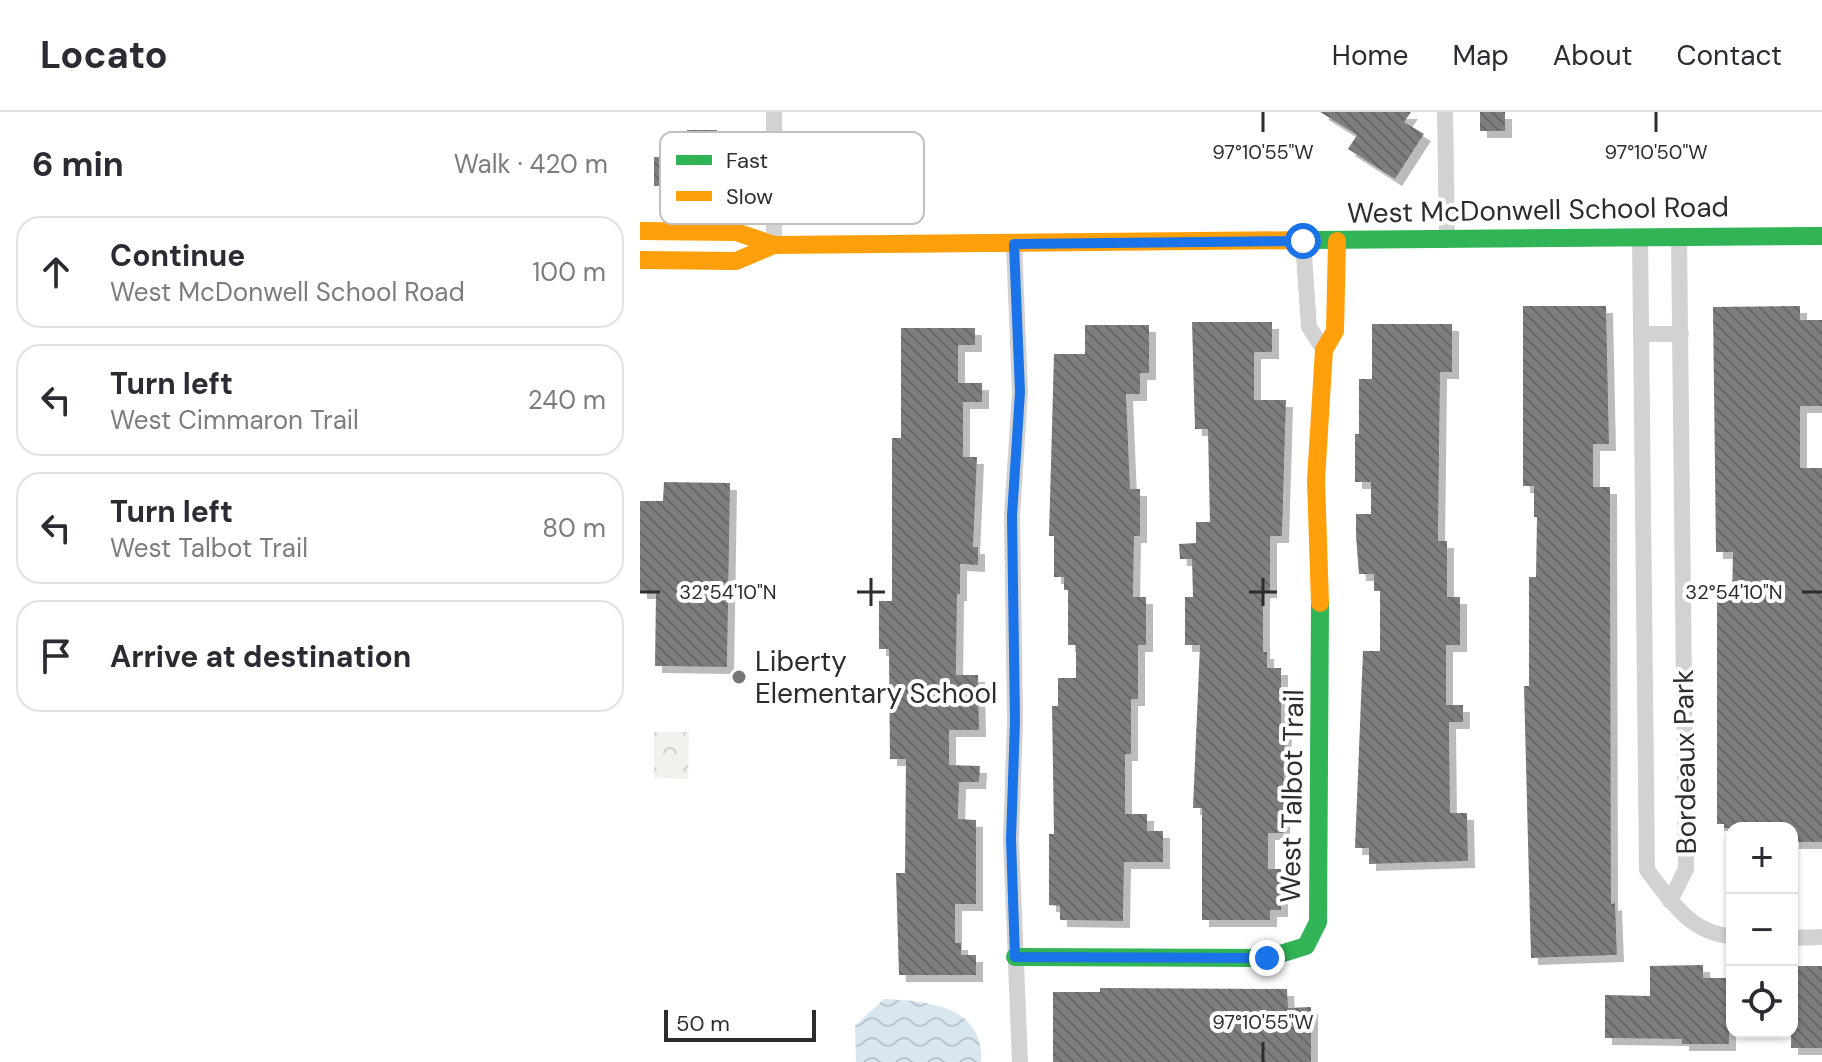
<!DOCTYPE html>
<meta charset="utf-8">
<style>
body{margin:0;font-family:"DM Sans",sans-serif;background:#f2f2f3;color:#2b2b33}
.controls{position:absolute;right:24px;bottom:24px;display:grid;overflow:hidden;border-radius:16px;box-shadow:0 2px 6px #0004}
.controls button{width:72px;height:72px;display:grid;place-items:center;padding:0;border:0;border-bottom:2px solid #e1e1e2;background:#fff;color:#2b2b33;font:40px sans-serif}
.scale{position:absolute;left:24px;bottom:20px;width:152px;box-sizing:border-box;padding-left:8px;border:4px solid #2d2d2d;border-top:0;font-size:22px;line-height:28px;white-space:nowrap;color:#2d2d2d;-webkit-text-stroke:6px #fff;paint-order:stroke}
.stop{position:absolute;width:24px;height:24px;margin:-18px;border:6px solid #1a73e8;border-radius:50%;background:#fff}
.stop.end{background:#1a73e8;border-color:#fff;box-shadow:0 2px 8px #0008}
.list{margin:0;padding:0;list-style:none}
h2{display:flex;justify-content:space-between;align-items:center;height:104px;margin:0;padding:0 32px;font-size:34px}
h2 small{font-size:26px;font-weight:400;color:#7c7c81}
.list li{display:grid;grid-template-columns:52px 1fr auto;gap:24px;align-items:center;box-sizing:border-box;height:112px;margin:0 16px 16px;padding:0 16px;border:2px solid #e1e1e2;border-radius:24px}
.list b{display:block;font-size:30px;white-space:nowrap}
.list p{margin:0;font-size:26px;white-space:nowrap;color:#7c7c81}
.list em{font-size:26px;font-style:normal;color:#7c7c81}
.icon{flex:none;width:44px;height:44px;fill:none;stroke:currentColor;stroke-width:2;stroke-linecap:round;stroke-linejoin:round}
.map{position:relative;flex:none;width:1182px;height:950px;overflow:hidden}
header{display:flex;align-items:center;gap:48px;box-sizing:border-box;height:112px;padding:0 40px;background:#fff;border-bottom:2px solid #e1e1e2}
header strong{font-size:38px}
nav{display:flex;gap:44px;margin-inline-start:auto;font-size:28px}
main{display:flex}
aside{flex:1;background:#fff}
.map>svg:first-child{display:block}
.park{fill:url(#park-crowns)}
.water{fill:url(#water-waves)}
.building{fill:url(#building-back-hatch);filter:url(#shadow)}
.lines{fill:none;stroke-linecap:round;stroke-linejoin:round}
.street{stroke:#d2d2d2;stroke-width:16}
.fast{stroke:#30b455;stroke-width:18}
.slow{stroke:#ff9f0a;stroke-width:18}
.route{stroke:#1a73e8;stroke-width:10}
.ticks{fill:none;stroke:#2d2d2d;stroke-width:3}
.poi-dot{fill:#767676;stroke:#fff;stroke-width:3}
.labels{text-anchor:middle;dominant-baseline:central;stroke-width:8;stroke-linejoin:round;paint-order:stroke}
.street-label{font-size:28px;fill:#2d2d2d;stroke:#fff}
.poi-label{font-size:28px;fill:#2d2d2d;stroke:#fff;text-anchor:start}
.key{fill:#fff;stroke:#c0c0c0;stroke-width:2}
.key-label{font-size:22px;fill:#2d2d2d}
.ticks-label{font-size:20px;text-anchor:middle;fill:#2d2d2d;stroke:#fff;stroke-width:8;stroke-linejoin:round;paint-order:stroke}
</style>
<header>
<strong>Locato</strong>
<nav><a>Home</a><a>Map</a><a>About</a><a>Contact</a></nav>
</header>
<main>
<aside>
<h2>6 min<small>Walk · 420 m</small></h2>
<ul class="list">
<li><svg class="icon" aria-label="ahead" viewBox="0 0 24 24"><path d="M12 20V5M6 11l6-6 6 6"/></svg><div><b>Continue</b><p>West McDonwell School Road</p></div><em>100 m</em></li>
<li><svg class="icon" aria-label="left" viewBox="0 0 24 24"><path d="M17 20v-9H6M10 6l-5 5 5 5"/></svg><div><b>Turn left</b><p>West Cimmaron Trail</p></div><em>240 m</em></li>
<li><svg class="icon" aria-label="left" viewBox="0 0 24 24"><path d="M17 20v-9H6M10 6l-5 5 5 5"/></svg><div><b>Turn left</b><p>West Talbot Trail</p></div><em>80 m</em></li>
<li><svg class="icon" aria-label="arrive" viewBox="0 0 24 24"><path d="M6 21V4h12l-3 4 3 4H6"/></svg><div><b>Arrive at destination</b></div></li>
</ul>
</aside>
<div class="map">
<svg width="1182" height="950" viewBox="0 0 1182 950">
<defs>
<pattern id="park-crowns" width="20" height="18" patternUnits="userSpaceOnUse" patternTransform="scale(2)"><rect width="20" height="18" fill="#f0f3eb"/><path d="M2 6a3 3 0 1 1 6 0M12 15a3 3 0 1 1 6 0" fill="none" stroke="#ced1ca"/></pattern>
<pattern id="water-waves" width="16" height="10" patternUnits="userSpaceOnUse" patternTransform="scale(2)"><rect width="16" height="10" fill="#d8e6f0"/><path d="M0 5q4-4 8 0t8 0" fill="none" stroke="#bac6ce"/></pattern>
<pattern id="building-back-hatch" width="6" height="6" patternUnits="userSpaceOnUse" patternTransform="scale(2)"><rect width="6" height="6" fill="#7e7e7e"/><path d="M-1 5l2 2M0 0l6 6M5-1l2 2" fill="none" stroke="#686868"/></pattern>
<filter id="shadow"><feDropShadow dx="7" dy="7" stdDeviation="0" flood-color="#0004"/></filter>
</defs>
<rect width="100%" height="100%" fill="#fff"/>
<!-- park -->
<path class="park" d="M14,620H49L48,667L14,666Z"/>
<!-- water -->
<path class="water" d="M244,887C289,889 344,894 341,950H216L215,914Z"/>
<!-- building -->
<path class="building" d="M680,0H771L764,10L784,22L755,67L708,37L717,23Z
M840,0H865V19H840Z
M47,18H77V61H62V74H14V45H47Z
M883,194H966L969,332H953V375H970L971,792L975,791L977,843L891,846L884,574H889V465H896L897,405H894V374H883Z
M1160,194V208H1182V294H1160V356H1182V730H1152V716H1084V712H1077V486H1092L1093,440H1076L1073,195Z
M552,210H632V240H614V288H646L642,424H630V479H623V540H627V556H641V611H645L643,721H628V757H641V798H630V808H562V696H553L560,533H545V485H553L552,447H540L539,432L556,431V410H570L568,317H555Z
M732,212H812V260H800L798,429H807V485H820V533H806V593H823V610H809L810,701H827L828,749L729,752V736H715L723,539H740V479H734V462H719L716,424V402H731V370H715V322H719V267H732Z
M445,213H509V261H500V282H486L490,377H500V424H494L493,485H506V533H498V587H491V642H485V702H507V719H523V750H484L483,809L420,808V794L409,793V722H414L412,594H418V566H436V533H428V478H424V465H414V424H409L414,242H445Z
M261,216H335V233H318V271H342V290H323V345H337L333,435H338V453L320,452V482H317L316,563H338L339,618H309V653L340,654L339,670H319L318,707L336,708V792H315V831H321V843H336V863H259L256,761H265L266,647H250L249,537H239V489H252V326H261Z
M24,370L90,371L87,555L15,554L16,480H0V389H23Z
M1063,853V866H1089V932H1042V927L965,926V883L1010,884V854Z
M1152,854H1182V936H1151Z
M460,876L647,877L648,896L671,895V950H413V880H460Z"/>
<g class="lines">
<!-- street -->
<path class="street" d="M134,0V133
M805,0L807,128
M1000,125L1007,758C1030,788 1051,822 1092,824
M663,129L669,215L684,238
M374,132L380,280L372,404L375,609L371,727L380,950
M1002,222H1041
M1030,789L1046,757L1039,125
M1152,826L1182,825"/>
<!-- fast -->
<path class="fast" d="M672,128L1182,124
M375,845L627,846L666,834L678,810L680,491"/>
<!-- slow -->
<path class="slow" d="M0,119L96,120L134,133L672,128
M0,148L96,149L134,133
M680,491L676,368L684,238L695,219L697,129"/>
</g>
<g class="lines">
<!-- route -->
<path class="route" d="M627,846L375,845L371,727L375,609L372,404L380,280L374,132L663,129"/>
</g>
<!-- ticks -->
<path class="ticks" d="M623,0V20M1016,0V20M231,466V494M623,466V494M0,480H20M217,480H245M609,480H637M1162,480H1182M623,930V950"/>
<!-- markers -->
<circle class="poi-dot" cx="99" cy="565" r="8"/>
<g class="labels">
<!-- street labels -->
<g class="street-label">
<text transform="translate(898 98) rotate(-1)">West McDonwell School Road</text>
<text transform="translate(1045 650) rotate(-91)">Bordeaux Park</text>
<text transform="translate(652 684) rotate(-89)">West Talbot Trail</text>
</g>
<!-- poi labels -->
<g class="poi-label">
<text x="115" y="549">Liberty<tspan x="115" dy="32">Elementary School</tspan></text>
</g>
</g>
<!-- legend -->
<rect x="20" y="20" width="264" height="92" rx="12" class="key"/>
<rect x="36" y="43" width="36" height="10" fill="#30b455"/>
<rect x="36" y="79" width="36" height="10" fill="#ff9f0a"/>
<g class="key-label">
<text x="86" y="56">Fast</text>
<text x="86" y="92">Slow</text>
</g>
<g class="ticks-label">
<text x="623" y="47">97°10'55"W</text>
<text x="1016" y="47">97°10'50"W</text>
<text x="88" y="487">32°54'10"N</text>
<text x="1094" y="487">32°54'10"N</text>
<text x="623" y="917">97°10'55"W</text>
</g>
</svg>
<div class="controls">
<button>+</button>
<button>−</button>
<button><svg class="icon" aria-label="locate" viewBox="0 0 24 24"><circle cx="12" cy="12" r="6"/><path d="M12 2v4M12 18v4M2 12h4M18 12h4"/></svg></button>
</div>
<div class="scale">50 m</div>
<div class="stop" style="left:663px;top:129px"></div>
<div class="stop end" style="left:627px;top:846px"></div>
</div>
</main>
